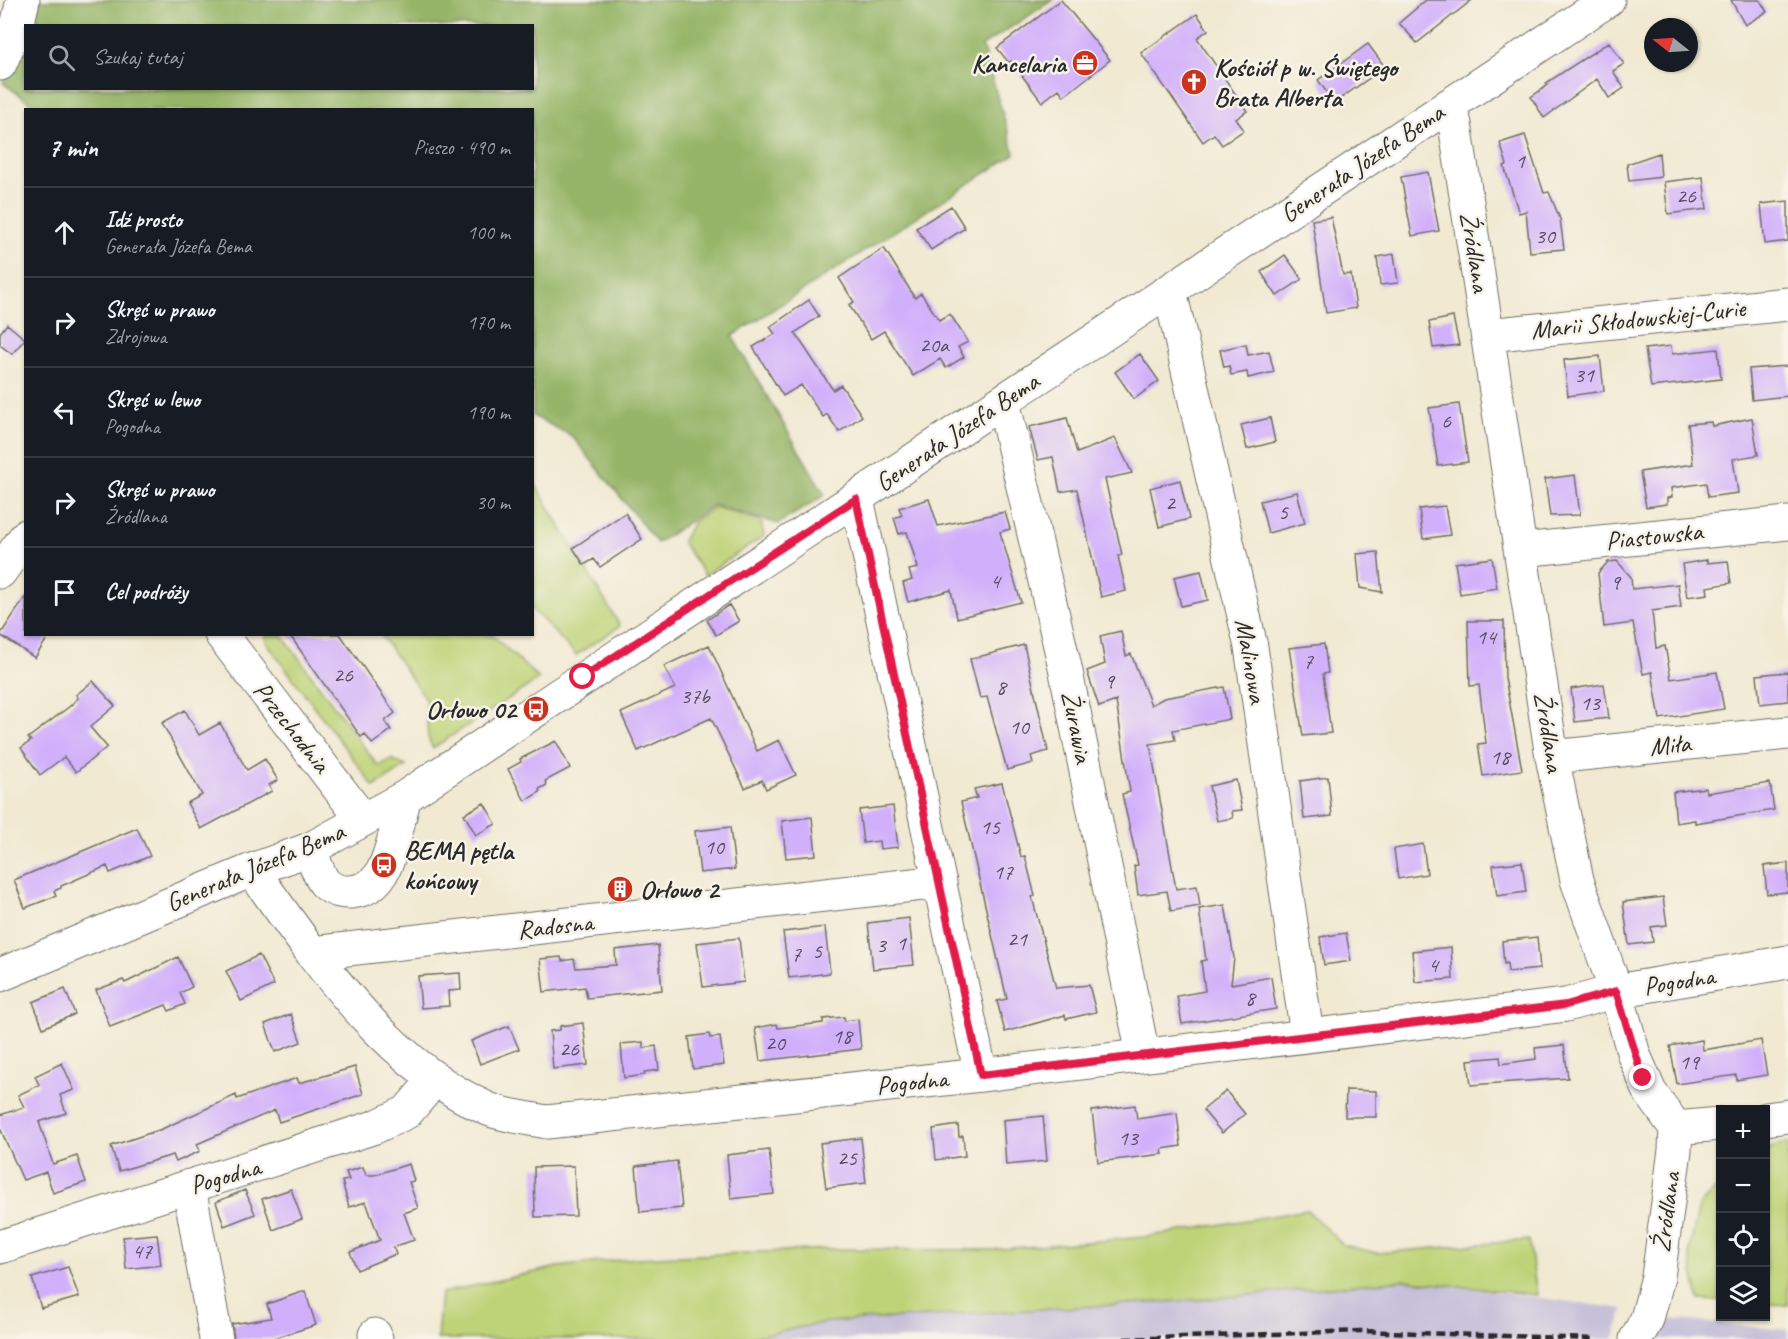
<!DOCTYPE html>
<html lang="pl">
<meta charset="utf-8">
<style>
body{margin:0;font-family:Caveat,sans-serif;background:#242831;color:#f1f3f6}
.controls{position:absolute;right:18px;bottom:18px;display:grid;overflow:hidden;border-radius:0px;box-shadow:0 2px 4px #0004}
.controls button{width:54px;height:54px;display:grid;place-items:center;padding:0;border:0;border-bottom:2px solid #363941;background:#171b24;color:#f1f3f6;font:30px sans-serif}
.compass{position:absolute;left:1644px;top:18px;width:54px;height:54px;border-radius:50%;background:#171b24;box-shadow:0 2px 4px #0004;rotate:287deg}
.stop{position:absolute;width:18px;height:18px;margin:-14px;border:4px solid #e11d48;border-radius:50%;background:#fff}
.stop.end{background:#e11d48;border-color:#fff;box-shadow:0 2px 6px #0008}
.list{margin:0;padding:0;list-style:none}
h2{display:flex;justify-content:space-between;align-items:center;height:78px;margin:0;padding:0 24px;font-size:26px}
h2 small{font-size:20px;font-weight:400;color:#9ea1a6}
.list li{display:grid;grid-template-columns:39px 1fr auto;gap:18px;align-items:center;box-sizing:border-box;height:90px;padding:0 24px;border-top:2px solid #363941}
.list b{display:block;font-size:22px;white-space:nowrap}
.list p{margin:0;font-size:20px;white-space:nowrap;color:#9ea1a6}
.list em{font-size:20px;font-style:normal;color:#9ea1a6}
.icon{flex:none;width:33px;height:33px;fill:none;stroke:currentColor;stroke-width:2;stroke-linecap:round;stroke-linejoin:round}
.map{position:relative;flex:none;width:1788px;height:1339px;overflow:hidden}
.search{position:absolute;background:#171b24;box-shadow:0 2px 4px #0004;left:24px;top:24px;width:510px;height:66px;display:flex;align-items:center;gap:15px;box-sizing:border-box;padding:0 21px;border-radius:0px;color:#9ea1a6;font-size:22px}
.panel{position:absolute;background:#171b24;box-shadow:0 2px 4px #0004;left:24px;top:108px;width:510px;height:528px;border-radius:0px}
.map>svg:first-child{display:block}
.industrial{fill:#c6c0d9}
.green{fill:#bed377;stroke:#747f51;stroke-width:1.5}
.forest{fill:#96b568;stroke:#60704a;stroke-width:1.5;fill-rule:evenodd}
.building{fill:#d1b0fb}
.lines{fill:none;stroke-linecap:round;stroke-linejoin:round}
.minor-casing{stroke:#706e65;stroke-width:35}
.minor{stroke:#fff;stroke-width:33}
.rail{stroke:#2b2b2b;stroke-width:4.5;stroke-dasharray:9 4.5;stroke-linecap:butt}
.route{stroke:#e11d48;stroke-width:8}
.labels{text-anchor:middle;dominant-baseline:central;stroke-width:5;stroke-linejoin:round;paint-order:stroke}
.number-label{font-size:22px;fill:#544c5f}
.poi-label{font-size:26px;font-weight:bold;fill:#2b2b2b;stroke:#f7f3e8;text-anchor:start}
.street-label{font-size:26px;fill:#2b2b2b;stroke:#f7f3e8}
</style>
<div class="map">
<svg width="1788" height="1339" viewBox="0 0 1788 1339">
<rect width="100%" height="100%" fill="#f7f3e8"/>
<filter id="ink" filterUnits="userSpaceOnUse"><feTurbulence type="fractalNoise" baseFrequency=".0167" numOctaves="2"/><feDisplacementMap in="SourceGraphic" scale="12" xChannelSelector="R" yChannelSelector="G"/><feConvolveMatrix kernelMatrix="1 2 1 2 8 2 1 2 1" color-interpolation-filters="sRGB"/></filter>
<filter id="wash" filterUnits="userSpaceOnUse"><feTurbulence type="fractalNoise" baseFrequency=".008" numOctaves="4" result="noise"/><feDisplacementMap in="SourceGraphic" scale="24" xChannelSelector="R" yChannelSelector="G"/><feGaussianBlur stdDeviation="1.35" result="paint"/><feColorMatrix in="noise" values="0 0 0 0 0 0 0 0 0 0 0 0 0 0 0 0 0 1.4 0 .05"/><feComposite in="paint" operator="in"/></filter>
<g filter="url(#wash)">
<rect width="100%" height="100%" fill="#f1e9d2"/>
<!-- industrial -->
<path class="industrial" d="M1405,1280L1624,1309L1613,1339H731L827,1322L1197,1300Z
M1658,1318L1788,1330V1339H1650Z"/>
<!-- green -->
<path class="green" d="M532,479L620,626L576,655L533,610Z
M715,507L761,521L764,536L705,575L682,542L693,522Z
M265,635H282L378,766L391,759L406,766L374,787L266,642Z
M381,635H492L539,679L433,748C423,734 430,716 425,698Z
M1788,1142V1305L1766,1304V1150Z
M1720,1184V1301L1699,1300L1689,1251L1699,1206Z
M1307,1210L1343,1245L1377,1253L1529,1240L1537,1295L1405,1280L1197,1300L827,1322L741,1339H437L441,1293L558,1267L636,1258L829,1249L990,1250L1145,1237Z"/>
<!-- forest -->
<path class="forest" d="M31,0H1053L982,46L1015,154L732,336L825,495L778,524L714,505L657,543L572,436L533,416L532,110H40L3,83ZM26,26H532V88H26Z"/>
<g id="blocks">
<!-- building -->
<path class="building" d="M1061,0L1110,60L1064,96L1059,89L1042,102L1011,61L1009,63L997,48Z
M1426,0H1472L1417,43L1399,23Z
M1731,0H1760L1767,12L1745,25Z
M1197,14L1208,30L1197,38L1247,111L1236,119L1244,130L1222,145L1214,134L1203,142L1141,53Z
M1609,42L1624,64L1613,71L1624,88L1609,98L1597,79L1544,118L1531,97L1548,85L1546,83Z
M1368,44L1385,67L1334,103L1318,80Z
M1525,135L1544,193L1549,192L1560,219L1564,249L1530,252L1526,211L1519,213L1504,166L1507,165L1500,143Z
M1659,153L1661,177L1629,181L1627,164Z
M1428,172L1439,231L1412,236L1401,177Z
M1703,177L1707,209L1668,214L1664,182Z
M1788,201V241L1765,244L1761,204Z
M951,206L965,228L931,250L916,228Z
M1331,217L1343,275L1351,274L1356,308L1326,313L1312,220Z
M884,248L915,298L921,293L939,320L950,314L968,342L958,347L964,357L946,368L940,359L913,376L884,331L871,339L849,305L854,302L839,278Z
M1394,254L1398,283L1380,285L1377,257Z
M1285,255L1302,279L1277,296L1261,272Z
M809,300L819,316L795,333L833,390L841,385L862,416L839,432L827,414L823,417L801,385L783,396L753,347L775,334L770,327Z
M1453,317L1459,345L1433,348L1429,322Z
M7,324L25,339L12,354L0,345V333Z
M1246,344L1248,355L1269,351L1274,372L1248,378L1247,372L1231,375L1229,366L1224,367L1220,350Z
M1671,346L1672,354L1718,349L1721,379L1651,387L1645,349Z
M1140,354L1159,381L1134,399L1115,372Z
M1600,356L1604,391L1568,396L1564,360Z
M1788,366V396L1752,400L1749,369Z
M1459,404L1468,462L1438,466L1429,408Z
M1067,418L1077,453L1115,438L1132,473L1105,479L1122,555L1118,556L1126,591L1101,597L1077,489L1060,492L1053,457L1038,460L1029,427Z
M1270,418L1275,442L1247,449L1241,425Z
M1752,418L1758,455L1733,459L1738,493L1708,497L1706,483L1671,488L1672,497L1667,498V504L1646,507L1640,472L1693,464L1688,424L1711,422L1712,426Z
M1575,475L1580,515L1550,516L1545,479Z
M1180,480L1189,519L1159,527L1150,488Z
M1297,492L1305,523L1268,533L1260,501Z
M929,499L938,526L1005,512L1010,529L1000,532L1021,602L957,618L951,590L908,602L903,583L912,580L909,570L918,568L907,532L899,534L894,518L902,515L899,508Z
M1445,506L1450,535L1423,539L1419,509Z
M625,513L642,539L600,567L594,559L584,565L573,548Z
M1378,552L1382,592L1360,588L1357,554Z
M1492,558L1497,588L1460,594L1455,563Z
M1707,560V563L1728,561L1731,583L1707,587L1708,594L1687,597L1682,564Z
M1617,561L1631,577L1632,589L1678,584L1681,607L1652,611L1656,648L1665,646L1671,679L1717,672L1724,709L1660,719L1652,672L1643,674L1633,623L1604,627L1598,573L1608,562Z
M1201,571L1208,600L1181,606L1174,577Z
M26,596V634H50L35,658L0,635Z
M729,605L739,621L716,635L707,620Z
M1468,621H1504L1505,678L1522,770L1483,776L1478,744L1486,743L1479,685L1470,686Z
M1121,631L1126,656L1131,654L1151,705L1164,698L1224,687L1230,719L1173,730L1175,740L1150,744L1176,889L1197,886L1200,906L1171,911L1167,891L1138,895L1134,866L1138,865L1122,794L1130,792L1116,701L1099,707L1087,671L1105,664L1100,636Z
M289,634H340L395,713L385,721L391,730L372,744L365,734L361,737Z
M1324,644L1328,673L1323,674L1331,733L1303,736L1289,648Z
M709,645L757,751L779,740L796,775L766,789L762,780L745,788L711,718L638,751L621,713L675,688L664,666Z
M1024,645L1048,751L1031,756L1033,763L1007,770L987,697L980,698L970,659Z
M1788,672V701L1760,704L1757,675Z
M93,681L115,706L90,727L107,747L76,772L64,757L40,775L21,748L31,741L28,738L70,706L78,698L76,695Z
M1604,684L1609,718L1575,722L1571,689Z
M185,710L199,735L220,723L247,770L265,759L278,780L269,785L272,791L201,829L187,803L202,795L162,723Z
M556,741L570,768L545,781L547,785L539,789L540,792L525,801L508,769L521,762L520,759Z
M1328,777L1332,816L1304,819L1300,781Z
M1236,780L1242,810L1232,811L1233,818L1217,821L1209,786Z
M1002,783L1021,857L1025,856L1035,896L1032,897L1056,988L1089,985L1096,1012L1066,1019L1065,1015L1005,1032L997,1001L1007,999L961,802L977,798L974,789Z
M1770,783L1774,810L1695,823V820L1676,823L1673,792L1706,788L1707,793Z
M484,803L496,824L476,835L464,814Z
M893,806L898,847L880,849L879,841L863,843L859,810Z
M812,817L816,855L786,858L782,821Z
M730,827L735,869L700,873L695,831Z
M137,828L150,856L110,873L107,866L61,886V888L54,891L56,896L25,908L14,880Z
M1423,844L1427,874L1398,879L1394,849Z
M1522,862L1526,892L1497,896L1493,865Z
M1788,863V892L1767,894L1764,866Z
M628,878L630,897L612,899L610,881Z
M1663,897L1667,925L1651,927L1653,942L1629,945L1623,902Z
M1225,905L1234,958L1231,984L1271,977L1276,1009L1182,1024L1177,996L1205,991L1201,961L1206,960L1199,909Z
M909,918L914,965L873,969L868,923Z
M825,927L830,973L789,978L783,932Z
M1346,933L1351,961L1324,965L1320,937Z
M1537,937L1540,969L1508,972L1507,963L1504,964L1502,941Z
M739,938L744,982L703,987L697,943Z
M658,945L662,990L587,998L585,987L544,992L540,959L561,957L562,961L574,959L576,968L616,965L615,950Z
M1451,947L1453,979L1415,982L1412,951Z
M259,955L274,985L241,1001L226,971Z
M178,957L192,987L180,993L185,1004L169,1011L166,1005L110,1027L96,990L123,980L125,983Z
M460,973L461,990L448,991L449,1006L421,1008L418,976Z
M65,989L75,1014L43,1028L33,1002Z
M291,1014L301,1042L275,1052L265,1024Z
M844,1017L845,1021L858,1019L861,1049L760,1061L755,1028L777,1024L778,1028L823,1023V1019Z
M583,1023L588,1065L553,1069L550,1031L560,1030V1026Z
M509,1026L519,1049L480,1064L471,1041Z
M709,1034L710,1038L720,1037L724,1065L693,1069L689,1037Z
M1702,1040L1703,1050L1761,1040L1767,1075L1737,1080L1736,1075L1677,1084L1670,1046Z
M643,1042V1048L656,1046L659,1070L644,1072L645,1075L624,1078L621,1044Z
M1564,1045L1568,1078L1471,1085L1468,1060L1500,1057L1501,1064L1536,1059L1535,1048Z
M62,1063L74,1090L60,1095L66,1113L39,1122L53,1164L77,1156L86,1182L53,1193L46,1172L23,1180L0,1128V1115L24,1107L18,1095L39,1085L35,1076Z
M355,1067L363,1094L279,1122L275,1110L197,1144L200,1151L176,1162L173,1155L119,1171L111,1146L162,1129L236,1095L237,1099L297,1078L299,1083Z
M1346,1090L1376,1091V1117H1345Z
M1226,1091L1245,1114L1222,1133L1203,1110Z
M1135,1105L1137,1119L1177,1113L1181,1146L1162,1149L1163,1154L1098,1162L1092,1111Z
M1043,1116L1047,1161L1006,1165L1003,1120Z
M958,1125L959,1137L963,1136L965,1156L936,1160L933,1129Z
M861,1138L866,1183L826,1188L820,1143Z
M769,1150L774,1194L731,1199L727,1155Z
M677,1161L682,1208L640,1212L636,1166Z
M409,1164L414,1181L409,1182L418,1208L404,1213L414,1240L393,1247L396,1254L357,1270L350,1252L380,1240L366,1202L349,1207L342,1181L349,1180L346,1172L363,1167L366,1175H374Z
M574,1166L576,1216L535,1217L534,1167Z
M291,1189L302,1219L273,1230L262,1199Z
M245,1190L255,1214L224,1226L216,1202Z
M157,1234L161,1265L126,1269L123,1237Z
M68,1267L79,1297L41,1308L32,1278Z
M305,1291L316,1325L271,1339H234L232,1324L271,1318L267,1304Z"/>
</g>
</g>
<g filter="url(#ink)">
<use href="#blocks" fill-opacity="0" stroke="#706e65" stroke-width="1.5"/>
<g class="lines">
<defs>
<path id="minor" d="M0,64L18,22L23,0
M1449,105L1455,124L1552,757L1577,880L1616,991L1634,1055L1650,1092L1676,1128L1675,1150L1658,1277L1647,1319L1636,1339
M1170,291L1251,647L1307,1035
M1488,335L1788,304
M1003,401L1065,667L1143,1055
M857,499L981,1075
M1521,550L1788,523
M0,572L26,536
M221,634L363,820
M1552,757L1788,733
M310,849C314,859 318,875 325,883C340,898 367,893 379,877C392,859 398,819 405,797
M252,870C316,959 385,1063 488,1109C505,1116 528,1118 547,1122L981,1075L1566,1005L1616,991L1788,962
M312,953L940,882
M0,975L252,870L310,849L405,797L1608,0
M1766,1119L1788,1116
M1676,1128L1720,1124
M189,1186L216,1339
M0,1247L375,1127L407,1112L434,1080
M375,1335L376,1339"/>
</defs>
<!-- minor casing -->
<use href="#minor" class="minor-casing"/>
<!-- minor -->
<use href="#minor" class="minor"/>
<!-- rail -->
<path class="rail" d="M1124,1339L1360,1331L1594,1339"/>
</g>
</g>
<g class="lines" filter="url(#ink)">
<!-- route -->
<path class="route" d="M583,677L856,499L981,1075L1566,1005L1616,991L1643,1078"/>
</g>
<!-- icons -->
<defs>
<symbol id="office-disc" viewBox="-11 -11 22 22"><circle r="9.5" fill="#c8321e" stroke="#f7f3e8"/><path d="M-6-3h4V-5.5h4V-3h4V5H-6ZM-1-4.5V-3h2v-1.5ZM-6 0V1H6V0Z" fill="#fff"/></symbol>
<symbol id="church-disc" viewBox="-11 -11 22 22"><circle r="9.5" fill="#c8321e" stroke="#f7f3e8"/><path d="M-1.2-6h2.4v3.5h3.3v2.4h-3.3V6h-2.4V-.1h-3.3v-2.4h3.3Z" fill="#fff"/></symbol>
<symbol id="bus-disc" viewBox="-11 -11 22 22"><circle r="9.5" fill="#c8321e" stroke="#f7f3e8"/><path d="M-5-6H5V4H4V6H2V4H-2V6H-4V4H-5ZM-3.5-4V0h7V-4ZM-3.5 1.2v1.5H-2V1.2ZM2 1.2v1.5H3.5V1.2Z" fill="#fff"/></symbol>
<symbol id="building-disc" viewBox="-11 -11 22 22"><circle r="9.5" fill="#c8321e" stroke="#f7f3e8"/><path d="M-4-6H4V6H1V3H-1V6H-4ZM-2.5-4.3h1.7v1.8h-1.7ZM.8-4.3h1.7v1.8H.8ZM-2.5-1h1.7V.8h-1.7ZM.8-1h1.7V.8H.8Z" fill="#fff"/></symbol>
</defs>
<g fill-rule="evenodd">
<use href="#office-disc" x="1070" y="48" width="30" height="30"/>
<use href="#church-disc" x="1179" y="67" width="30" height="30"/>
<use href="#bus-disc" x="521" y="694" width="30" height="30"/>
<use href="#bus-disc" x="369" y="850" width="30" height="30"/>
<use href="#building-disc" x="605" y="874" width="30" height="30"/>
</g>
<g class="labels">
<!-- number labels -->
<g class="number-label">
<text x="1520" y="161">1</text>
<text x="1686" y="196">26</text>
<text x="1545" y="236">30</text>
<text x="934" y="345">20a</text>
<text x="1584" y="375">31</text>
<text x="1446" y="421">6</text>
<text x="1170" y="503">2</text>
<text x="1283" y="512">5</text>
<text x="995" y="581">4</text>
<text x="1615" y="582">9</text>
<text x="1486" y="637">14</text>
<text x="1308" y="661">7</text>
<text x="343" y="675">26</text>
<text x="1109" y="681">9</text>
<text x="1001" y="687">8</text>
<text x="695" y="696">37b</text>
<text x="1590" y="703">13</text>
<text x="1019" y="727">10</text>
<text x="1500" y="757">18</text>
<text x="990" y="827">15</text>
<text x="714" y="847">10</text>
<text x="1003" y="872">17</text>
<text x="1017" y="939">21</text>
<text x="901" y="943">1</text>
<text x="881" y="945">3</text>
<text x="817" y="951">5</text>
<text x="796" y="954">7</text>
<text x="1433" y="965">4</text>
<text x="1250" y="998">8</text>
<text x="842" y="1036">18</text>
<text x="775" y="1043">20</text>
<text x="569" y="1049">26</text>
<text x="1689" y="1062">19</text>
<text x="1128" y="1138">13</text>
<text x="847" y="1158">25</text>
<text x="142" y="1251">47</text>
</g>
<!-- poi labels -->
<g class="poi-label">
<text x="1066" y="63" text-anchor="end">Kancelaria</text>
<text x="1214" y="67">Kościół p w. Świętego<tspan x="1214" dy="30">Brata Alberta</tspan></text>
<text x="516" y="709" text-anchor="end">Orłowo 02</text>
<text x="404" y="850">BEMA pętla<tspan x="404" dy="30">końcowy</tspan></text>
<text x="640" y="889">Orłowo 2</text>
</g>
<!-- street labels -->
<g class="street-label">
<text transform="translate(1362 163) rotate(-34)">Generała Józefa Bema</text>
<text transform="translate(1475 252) rotate(81)">Źródlana</text>
<text transform="translate(1638 319) rotate(-6)">Marii Skłodowskiej-Curie</text>
<text transform="translate(957 432) rotate(-34)">Generała Józefa Bema</text>
<text transform="translate(1654 536) rotate(-6)">Piastowska</text>
<text transform="translate(1251 661) rotate(80)">Malinowa</text>
<text transform="translate(292 727) rotate(52)">Przechodnia</text>
<text transform="translate(1077 727) rotate(79)">Żurawia</text>
<text transform="translate(1549 732) rotate(81)">Źródlana</text>
<text transform="translate(1670 745) rotate(-6)">Miła</text>
<text transform="translate(255 867) rotate(-23)">Generała Józefa Bema</text>
<text transform="translate(555 926) rotate(-6)">Radosna</text>
<text transform="translate(1679 981) rotate(-9)">Pogodna</text>
<text transform="translate(912 1082) rotate(-6)">Pogodna</text>
<text transform="translate(225 1176) rotate(-16)">Pogodna</text>
<text transform="translate(1666 1212) rotate(-82)">Źródlana</text>
</g>
</g>
</svg>
<div class="controls">
<button>+</button>
<button>−</button>
<button><svg class="icon" aria-label="locate" viewBox="0 0 24 24"><circle cx="12" cy="12" r="6"/><path d="M12 2v4M12 18v4M2 12h4M18 12h4"/></svg></button>
<button><svg class="icon" aria-label="layers" viewBox="0 0 24 24"><path d="M12 4l9 5-9 5-9-5zM3 14l9 5 9-5"/></svg></button>
</div>
<svg class="compass" viewBox="-18 -18 36 36"><path d="M0-13l5 13h-10z" fill="#e53935"/><path d="M0 13l5-13h-10z" fill="#9ea1a6"/></svg>
<div class="stop" style="left:583px;top:677px"></div>
<div class="stop end" style="left:1643px;top:1078px"></div>
<div class="search"><svg class="icon" aria-label="search" viewBox="0 0 24 24"><circle cx="10" cy="10" r="6"/><path d="M15 15l6 6"/></svg>Szukaj tutaj</div>
<section class="panel">
<h2>7 min<small>Pieszo · 490 m</small></h2>
<ul class="list">
<li><svg class="icon" aria-label="ahead" viewBox="0 0 24 24"><path d="M12 20V5M6 11l6-6 6 6"/></svg><div><b>Idź prosto</b><p>Generała Józefa Bema</p></div><em>100 m</em></li>
<li><svg class="icon" aria-label="right" viewBox="0 0 24 24"><path d="M7 20v-9h11M14 6l5 5-5 5"/></svg><div><b>Skręć w prawo</b><p>Zdrojowa</p></div><em>170 m</em></li>
<li><svg class="icon" aria-label="left" viewBox="0 0 24 24"><path d="M17 20v-9H6M10 6l-5 5 5 5"/></svg><div><b>Skręć w lewo</b><p>Pogodna</p></div><em>190 m</em></li>
<li><svg class="icon" aria-label="right" viewBox="0 0 24 24"><path d="M7 20v-9h11M14 6l5 5-5 5"/></svg><div><b>Skręć w prawo</b><p>Źródlana</p></div><em>30 m</em></li>
<li><svg class="icon" aria-label="arrive" viewBox="0 0 24 24"><path d="M6 21V4h12l-3 4 3 4H6"/></svg><div><b>Cel podróży</b></div></li>
</ul>
</section>
</div>
